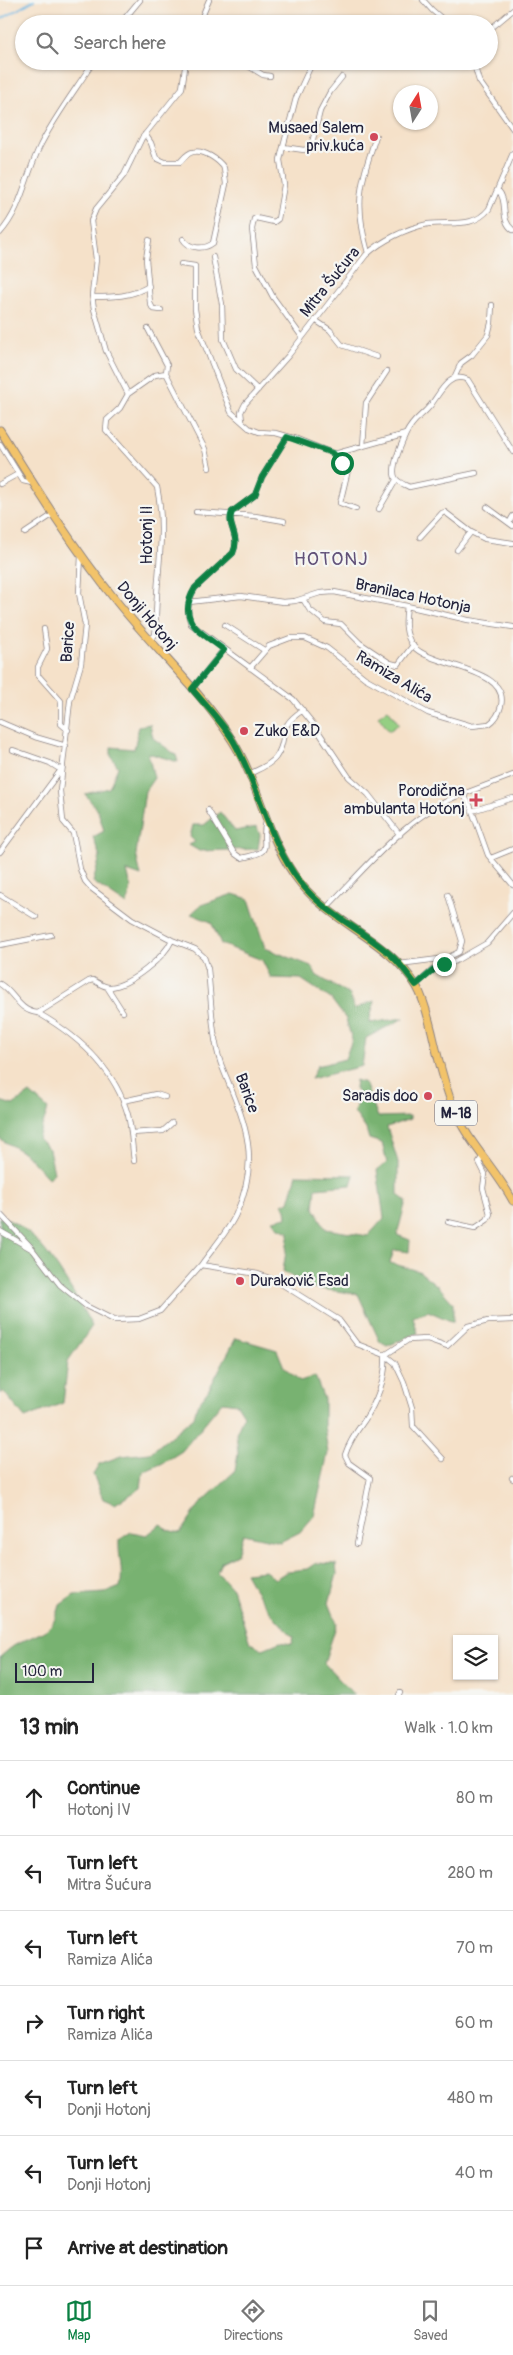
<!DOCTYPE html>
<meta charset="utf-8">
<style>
body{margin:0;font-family:Pangolin,sans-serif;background:#f6f6f6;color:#222}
.controls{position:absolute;right:15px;bottom:15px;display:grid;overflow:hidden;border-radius:0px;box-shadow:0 1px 4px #0004}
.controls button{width:45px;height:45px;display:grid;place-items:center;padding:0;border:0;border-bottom:1px solid #e0e0e0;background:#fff;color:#222;font:25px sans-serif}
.compass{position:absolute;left:393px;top:85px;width:45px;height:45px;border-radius:50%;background:#fff;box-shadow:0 1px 4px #0004;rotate:11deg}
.scale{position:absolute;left:15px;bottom:12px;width:79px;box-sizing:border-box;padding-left:5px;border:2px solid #22223b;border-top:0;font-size:14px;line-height:18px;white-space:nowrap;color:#22223b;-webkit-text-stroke:4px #f6f6f2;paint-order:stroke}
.stop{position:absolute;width:15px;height:15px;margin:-11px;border:4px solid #0b8043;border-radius:50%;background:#fff}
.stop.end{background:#0b8043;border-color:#fff;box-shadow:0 1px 5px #0008}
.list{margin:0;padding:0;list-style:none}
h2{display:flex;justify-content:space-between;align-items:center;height:65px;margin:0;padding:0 20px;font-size:21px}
h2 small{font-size:16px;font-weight:400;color:#767676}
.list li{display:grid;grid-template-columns:32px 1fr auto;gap:15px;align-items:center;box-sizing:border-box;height:75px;padding:0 20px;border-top:1px solid #e0e0e0}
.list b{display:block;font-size:19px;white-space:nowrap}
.list p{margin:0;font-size:16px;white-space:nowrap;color:#767676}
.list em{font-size:16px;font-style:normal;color:#767676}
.icon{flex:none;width:28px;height:28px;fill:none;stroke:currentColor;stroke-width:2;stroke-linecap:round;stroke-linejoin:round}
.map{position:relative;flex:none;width:513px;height:1695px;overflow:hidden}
.search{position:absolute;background:#fff;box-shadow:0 1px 4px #0004;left:15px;right:15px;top:15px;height:55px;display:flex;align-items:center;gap:12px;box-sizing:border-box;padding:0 18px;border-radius:28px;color:#767676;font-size:19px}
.sheet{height:590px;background:#fff}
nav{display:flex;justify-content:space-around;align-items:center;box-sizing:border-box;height:70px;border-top:1px solid #e0e0e0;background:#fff;font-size:14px;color:#767676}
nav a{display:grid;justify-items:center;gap:2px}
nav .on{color:#0b8043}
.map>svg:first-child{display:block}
.green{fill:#95cf83;stroke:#5c785f}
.forest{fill:#78b271;stroke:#4d6a56}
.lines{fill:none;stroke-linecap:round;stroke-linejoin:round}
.stream{stroke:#69b5e2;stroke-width:2}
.street-casing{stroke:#8c8282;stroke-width:6}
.primary-casing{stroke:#8c8282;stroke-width:9}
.street{stroke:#fff;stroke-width:4.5}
.primary{stroke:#f2c36a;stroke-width:7}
.route{stroke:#0b8043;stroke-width:6}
.poi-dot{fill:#d1495b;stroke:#f6f6f2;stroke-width:2}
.labels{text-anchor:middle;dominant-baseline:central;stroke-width:4.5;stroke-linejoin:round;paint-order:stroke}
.shield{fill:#f6f6f2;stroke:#626272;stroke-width:1}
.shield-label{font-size:15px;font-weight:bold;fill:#22223b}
.poi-label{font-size:16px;fill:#22223b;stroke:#f6f6f2;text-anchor:end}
.street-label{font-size:16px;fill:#22223b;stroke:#f6f6f2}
.quarter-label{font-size:19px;letter-spacing:1px;fill:#625279;stroke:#f6f6f2}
</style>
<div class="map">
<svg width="513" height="1695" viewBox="0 0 513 1695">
<rect width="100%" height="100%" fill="#f6f6f2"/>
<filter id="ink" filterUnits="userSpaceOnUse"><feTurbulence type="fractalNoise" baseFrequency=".02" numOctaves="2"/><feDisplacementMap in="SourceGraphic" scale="10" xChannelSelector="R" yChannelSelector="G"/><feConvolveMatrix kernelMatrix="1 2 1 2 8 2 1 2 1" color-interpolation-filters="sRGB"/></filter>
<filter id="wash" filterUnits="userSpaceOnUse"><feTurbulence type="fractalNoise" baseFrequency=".0096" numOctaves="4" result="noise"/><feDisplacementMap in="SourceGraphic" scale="20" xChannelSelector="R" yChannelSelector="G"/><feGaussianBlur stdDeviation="1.12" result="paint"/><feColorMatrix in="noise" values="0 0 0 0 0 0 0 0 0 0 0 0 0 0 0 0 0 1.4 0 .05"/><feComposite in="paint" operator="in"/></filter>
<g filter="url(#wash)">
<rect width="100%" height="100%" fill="#f5e1c9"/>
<!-- green -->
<path class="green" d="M388,709L399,724L389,731L378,716Z"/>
<!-- forest -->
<path class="forest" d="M150,724L153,738L176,755L178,762L148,753L154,778L145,791L136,854L141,876L127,871L131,887L127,905L93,882L100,857L93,837L104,831L98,811L85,794L109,788L118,767L111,756V747L134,749L139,726Z
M220,812L235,831L257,827L260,835L258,849L199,851L189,845L195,842L190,837L193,825H204Z
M233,894L249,899L265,948L311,966L316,975L350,995L354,1009L374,1001L369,1023L404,1018L366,1038L362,1066L311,1079L317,1066L345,1059L352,1040L346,1019L331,999L301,979L271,978L262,960L221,944L211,922L191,914L201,905Z
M356,1080L365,1083L378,1117L410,1116V1119L387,1127L398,1162V1195L406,1201L397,1235L410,1240L409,1252L394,1250L390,1263L419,1271L439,1287L453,1303V1322L428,1311L413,1317L418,1333L387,1346L380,1342L358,1294L307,1287L283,1271L289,1232L279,1228L273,1220L287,1217L286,1209L282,1204L289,1202L297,1174L354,1175L351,1185L316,1188L314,1208L326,1229L368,1236L384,1218L377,1170L387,1163L382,1143L369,1139L366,1129L354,1112L359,1096L355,1088Z
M30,1093L48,1109L38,1138L49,1149L54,1173L48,1178L26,1154L0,1139V1101L13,1105Z
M0,1217C41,1227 72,1291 92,1326L68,1361L63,1403L25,1418L3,1391L0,1394Z
M236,1338L277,1350L284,1367L300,1381L315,1376L324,1399V1426L328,1453L314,1516L300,1532L280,1542L243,1534L237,1554L221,1562L217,1572L232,1588L250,1643L263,1649L280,1642L292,1644L294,1637C274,1619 258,1597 245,1573L265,1571L275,1579L288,1571L307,1569L316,1563L336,1564L337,1574L329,1603L337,1623L324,1663L354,1695H0V1657C6,1652 12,1646 19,1643C42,1631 53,1633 60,1605L74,1595L105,1593L120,1587C124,1571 118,1557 119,1540L131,1532L147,1535L161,1524L167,1530L180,1533L200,1504L235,1471L238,1453L236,1433L244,1415L237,1404L222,1402L182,1451L163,1463L143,1472L141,1488L115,1504L103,1499L93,1474L99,1464L121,1456L150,1453L194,1417L197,1405L208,1391Z"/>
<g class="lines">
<!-- stream -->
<path class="stream" d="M0,20L34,0"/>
</g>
</g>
<g filter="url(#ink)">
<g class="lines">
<defs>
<path id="street" d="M423,0L432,10L448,24
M120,24L140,0
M199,24L209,0
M489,30L513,10
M240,61L263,75L270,76
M473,61L479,81L513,129
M145,134L151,143L156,158L165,162H180C184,158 187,153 193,152C203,149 219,160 224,168L226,184L213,243C204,250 189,249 183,239
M283,147L304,150L311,147L320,111L330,92L342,77
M498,190C509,202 499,220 513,230
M0,233C22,209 26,174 40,146C55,116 76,89 94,61
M149,240L146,259L150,303L153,309L161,310
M368,253C354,203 360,185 376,136
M213,257L222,304L223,339L236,369L258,390
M181,264L195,266V309L198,328L231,412L249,428L259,432L276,433L297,439L332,453H338L406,434C413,419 421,417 430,406C439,395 449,370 468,380L513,452
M93,297C113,297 131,297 149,286
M315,320L330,330L342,345L377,357
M148,329L167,365L166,373L205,449L209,468
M302,337L273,297L256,265L252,229L254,219L256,218L274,222L278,219L284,185L280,160L282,151L296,98L313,61
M454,378L461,363L472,355L488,335L491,323L492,305
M128,394L106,351L94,309L92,295L96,259L91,221L96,209L124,175L142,138L182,88L186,61
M242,421L241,412L245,404L288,356L366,255C381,241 407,228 428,224C451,221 473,229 489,209L513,153
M406,434C402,443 389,470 396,479C399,483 406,485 409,487L476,473
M287,437L262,477L255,495L232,512C226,526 241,536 233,553L195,588C188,600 186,612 191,624L293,699L314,725L349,777L368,794L400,835
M0,444L23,481L32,483
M363,446L366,403L387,371
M332,453L348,470L340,503L356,509
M0,484L18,474
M487,507L513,526
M379,509L396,480
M196,512L255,516L284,521
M509,523L513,516
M25,533L52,515
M420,537L442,513L445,512L471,532L485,539L513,543
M457,550L471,532
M81,556L79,593L85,625L81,664L70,701L60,791L63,821L73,833L80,869L85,881L91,888L132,919L172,940L195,949L204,957L208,969C211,997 212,1039 221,1064C243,1119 263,1155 236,1214C228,1232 212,1249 201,1265
M303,599L309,609L325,622L341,624L360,643L390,663L398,665L413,645
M189,602L241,596L283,602L295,601L320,593L334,592L407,606L468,620L513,627
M225,625L264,650
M44,629L47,649L38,667V675L61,701V724L68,730
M150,640L155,635L156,626C155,580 167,533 157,487L106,430L107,420L120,408L128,394L155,375L166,373
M250,668L269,646L290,638H305L327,648L365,678L428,713L472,726L489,724C495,720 499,714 501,706C510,667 432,668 413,646C404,634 405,620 407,606
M192,689L223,650
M0,722L35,737L66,746
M13,750L50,763L61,770
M249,774C257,770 271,765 276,757C290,737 274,729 303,710
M463,794L513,775
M208,810L234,853L241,858C277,851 259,848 266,821
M472,811L513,798
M0,852L63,767
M491,858L513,849
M0,895L36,917
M326,908C366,868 409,813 463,794L470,805L488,855L513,885
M0,945L51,935
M399,964L447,958L459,952L462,941L448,895
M0,984C15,993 18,1011 38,1013C78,1036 115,1069 128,1115C132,1131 132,1146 134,1161
M416,985L436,967L452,963L487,943L513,913
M107,987L123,1012
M38,1013L89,981L93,980C99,983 104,988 111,987C130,985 164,958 172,940
M123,1101L156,1094L165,1097
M131,1133L163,1131L172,1123
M0,1214L33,1249
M448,1222L475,1228L487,1220L490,1214L483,1188L485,1174L479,1162L483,1156
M0,1231L33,1250L60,1285L86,1306L114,1320L139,1319L160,1311L201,1265L258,1274L275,1280L339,1320L357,1344L385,1355L395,1363L404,1382L412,1408L413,1426L443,1459
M512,1478L513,1479
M357,1544L370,1478L349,1463L345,1455C349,1442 356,1432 364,1421C376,1403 387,1377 385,1355L408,1340L427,1339L447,1346L468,1326L488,1321L513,1320
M399,1695L400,1693"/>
<path id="primary" d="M0,430C37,490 72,546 117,602C154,648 200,690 232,740C261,785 266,841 301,884C335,925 390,941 417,987C425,1001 428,1018 432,1032C438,1058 444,1085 454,1109C468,1143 496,1169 513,1201"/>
</defs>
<!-- street casing -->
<use href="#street" class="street-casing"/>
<!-- primary casing -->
<use href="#primary" class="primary-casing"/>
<!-- street -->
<use href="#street" class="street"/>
<!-- primary -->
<use href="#primary" class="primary"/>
</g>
</g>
<g class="lines" filter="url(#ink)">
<!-- route -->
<path class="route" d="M342,463L332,453L287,437L262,477L255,495L232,512C226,526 241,536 233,553L195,588C175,621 201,632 224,650L192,689C206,706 223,723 234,742C260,788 268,840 300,882C325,915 365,930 394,958C402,966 409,976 416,985L436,968L444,964"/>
</g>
<!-- markers -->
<g class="poi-dot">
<circle cx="374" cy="137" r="5"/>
<circle cx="244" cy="731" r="5"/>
<path d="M473.5 792.5h5v5h5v5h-5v5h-5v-5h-5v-5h5z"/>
<circle cx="428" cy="1096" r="5"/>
<circle cx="240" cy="1281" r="5"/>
</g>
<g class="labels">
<!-- shield labels -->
<rect class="shield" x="435" y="1100.5" width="42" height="25" rx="4"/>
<g class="shield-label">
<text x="456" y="1113">M-18</text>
</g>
<!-- poi labels -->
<g class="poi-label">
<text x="364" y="128">Musaed Salem<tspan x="364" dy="18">priv.kuća</tspan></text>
<text x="254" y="731" text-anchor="start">Zuko E&amp;D</text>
<text x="465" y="791">Porodična<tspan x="465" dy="18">ambulanta Hotonj</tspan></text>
<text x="418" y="1096">Saradis doo</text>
<text x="250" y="1281" text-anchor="start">Duraković Esad</text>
</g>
<!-- street labels -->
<g class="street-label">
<text transform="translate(330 282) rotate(-51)">Mitra Šućura</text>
<text transform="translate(147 535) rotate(-90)">Hotonj II</text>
<text transform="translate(413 596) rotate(12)">Branilaca Hotonja</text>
<text transform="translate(147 616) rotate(50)">Donji Hotonj</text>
<text transform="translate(68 642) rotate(-86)">Barice</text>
<text transform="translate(394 677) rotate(31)">Ramiza Alića</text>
<text transform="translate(247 1093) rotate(70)">Barice</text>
</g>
<!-- quarter labels -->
<g class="quarter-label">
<text x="331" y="559">HOTONJ</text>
</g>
</g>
</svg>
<div class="controls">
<button><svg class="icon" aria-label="layers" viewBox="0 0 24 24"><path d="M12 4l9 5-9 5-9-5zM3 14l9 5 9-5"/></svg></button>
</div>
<svg class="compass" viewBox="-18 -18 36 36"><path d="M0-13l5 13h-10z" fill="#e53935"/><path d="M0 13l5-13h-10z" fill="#767676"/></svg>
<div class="scale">100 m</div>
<div class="stop" style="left:342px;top:463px"></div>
<div class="stop end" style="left:444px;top:964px"></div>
<div class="search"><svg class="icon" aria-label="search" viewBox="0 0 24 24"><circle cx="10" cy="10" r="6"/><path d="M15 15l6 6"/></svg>Search here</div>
</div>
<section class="sheet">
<h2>13 min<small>Walk · 1.0 km</small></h2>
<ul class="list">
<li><svg class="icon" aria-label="ahead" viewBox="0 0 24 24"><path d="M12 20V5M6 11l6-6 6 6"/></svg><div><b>Continue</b><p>Hotonj IV</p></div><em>80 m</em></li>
<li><svg class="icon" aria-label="left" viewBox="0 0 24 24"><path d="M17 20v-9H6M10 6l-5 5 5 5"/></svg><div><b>Turn left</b><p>Mitra Šućura</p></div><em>280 m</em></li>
<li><svg class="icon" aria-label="left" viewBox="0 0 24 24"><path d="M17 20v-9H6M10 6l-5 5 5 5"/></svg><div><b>Turn left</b><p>Ramiza Alića</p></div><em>70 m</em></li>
<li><svg class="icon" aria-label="right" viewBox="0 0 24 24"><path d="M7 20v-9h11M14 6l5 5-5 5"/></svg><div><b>Turn right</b><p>Ramiza Alića</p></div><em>60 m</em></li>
<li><svg class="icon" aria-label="left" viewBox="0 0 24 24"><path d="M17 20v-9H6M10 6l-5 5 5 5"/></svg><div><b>Turn left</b><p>Donji Hotonj</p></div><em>480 m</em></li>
<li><svg class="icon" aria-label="left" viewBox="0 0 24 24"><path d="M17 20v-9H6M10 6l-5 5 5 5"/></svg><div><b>Turn left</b><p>Donji Hotonj</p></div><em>40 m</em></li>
<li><svg class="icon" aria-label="arrive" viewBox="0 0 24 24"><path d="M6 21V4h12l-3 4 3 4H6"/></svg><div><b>Arrive at destination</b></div></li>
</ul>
</section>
<nav>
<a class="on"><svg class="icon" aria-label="map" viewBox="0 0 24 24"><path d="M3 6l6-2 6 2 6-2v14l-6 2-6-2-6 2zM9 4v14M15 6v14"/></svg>Map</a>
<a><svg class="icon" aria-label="directions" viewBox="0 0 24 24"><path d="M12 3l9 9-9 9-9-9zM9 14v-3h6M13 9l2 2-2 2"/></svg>Directions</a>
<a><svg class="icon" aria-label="saved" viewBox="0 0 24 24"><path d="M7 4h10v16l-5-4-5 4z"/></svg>Saved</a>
</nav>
